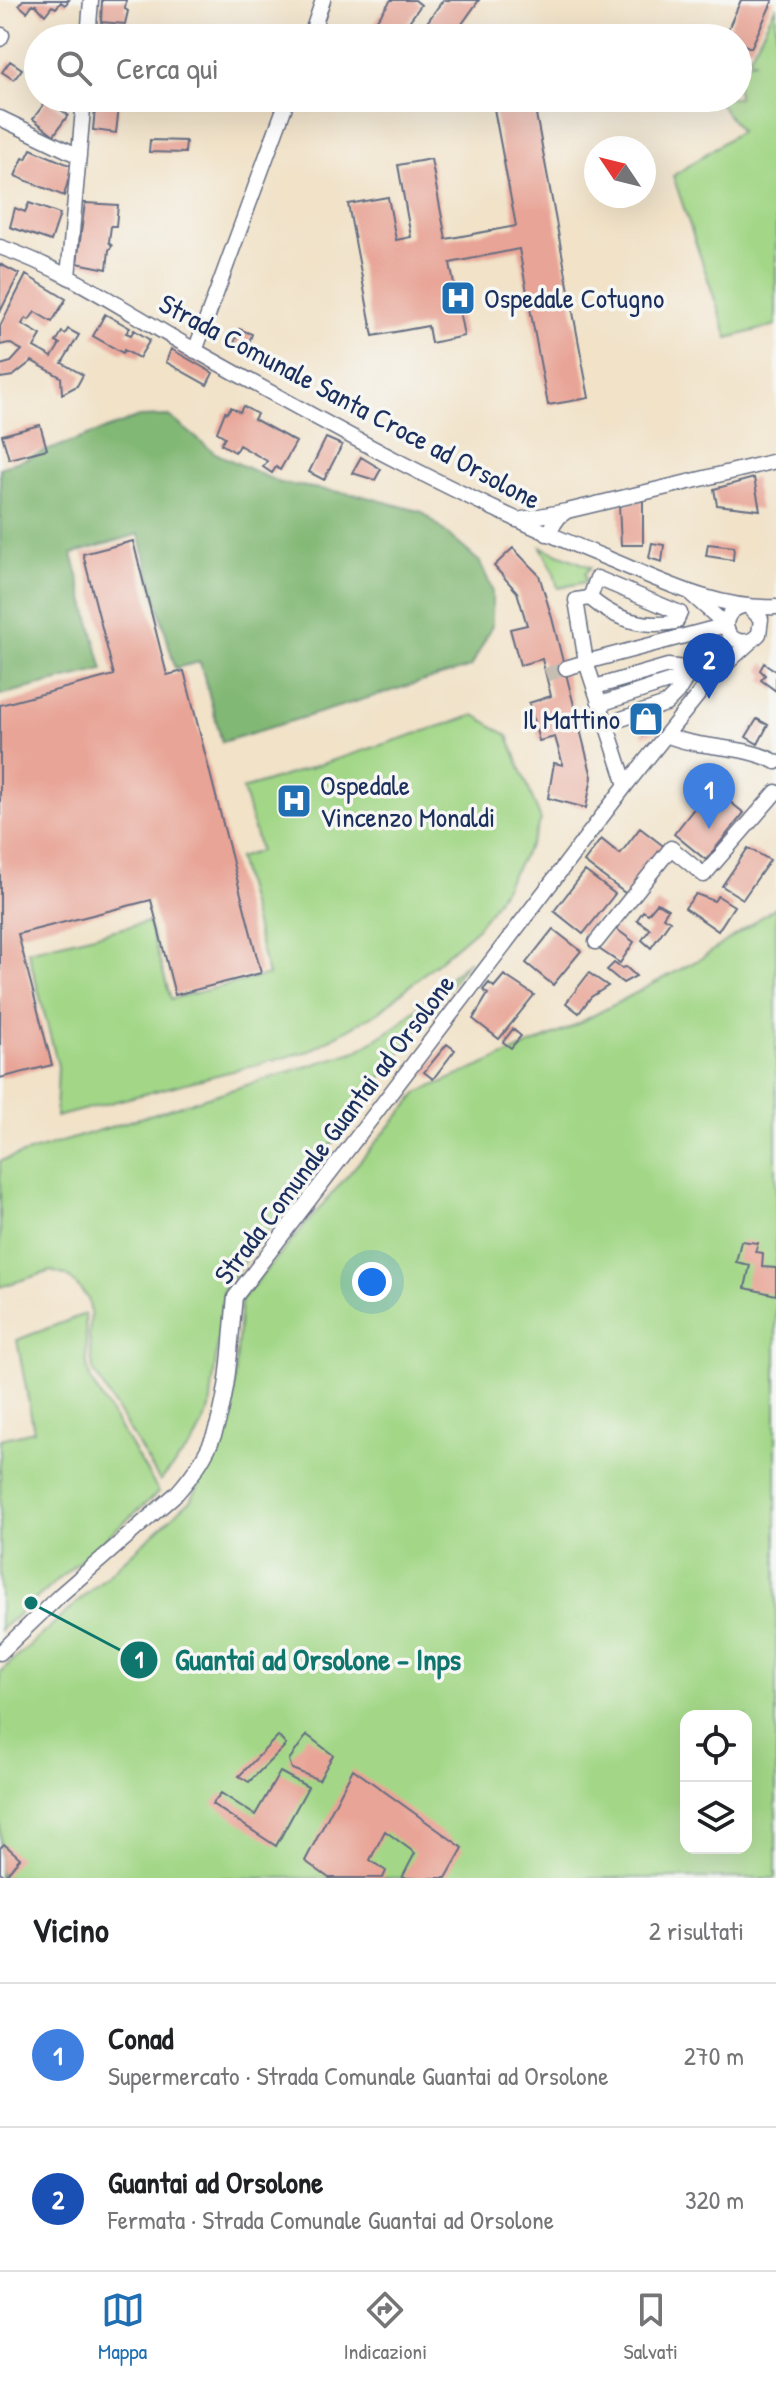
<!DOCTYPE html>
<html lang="it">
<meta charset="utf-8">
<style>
body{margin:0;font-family:"Patrick Hand",sans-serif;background:#f2f2f2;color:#202124}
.controls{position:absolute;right:24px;bottom:24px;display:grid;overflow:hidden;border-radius:16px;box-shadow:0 8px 32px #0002}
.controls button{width:72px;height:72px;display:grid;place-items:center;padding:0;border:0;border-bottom:2px solid #e0e0e0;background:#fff;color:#202124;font:40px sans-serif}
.compass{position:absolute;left:584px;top:136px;width:72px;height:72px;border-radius:50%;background:#fff;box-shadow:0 8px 32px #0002;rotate:305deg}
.you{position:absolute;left:372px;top:1282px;width:28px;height:28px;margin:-20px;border:6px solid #fff;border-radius:50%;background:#1a73e8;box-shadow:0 0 0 12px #1a73e833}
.badge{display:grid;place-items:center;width:52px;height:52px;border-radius:50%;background:#1f6fb2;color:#fff;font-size:26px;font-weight:700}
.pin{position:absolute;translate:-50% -66px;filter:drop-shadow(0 2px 4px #0008)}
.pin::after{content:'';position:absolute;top:42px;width:28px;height:24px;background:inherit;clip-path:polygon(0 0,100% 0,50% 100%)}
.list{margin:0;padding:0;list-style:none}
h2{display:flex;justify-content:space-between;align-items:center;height:104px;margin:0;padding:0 32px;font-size:34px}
h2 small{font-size:26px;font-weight:400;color:#757577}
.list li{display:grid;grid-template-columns:52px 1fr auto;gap:24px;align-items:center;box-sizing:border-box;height:144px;padding:0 32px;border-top:2px solid #e0e0e0}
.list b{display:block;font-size:30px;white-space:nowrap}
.list p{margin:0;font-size:26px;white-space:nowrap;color:#757577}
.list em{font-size:26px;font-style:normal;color:#757577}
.icon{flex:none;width:44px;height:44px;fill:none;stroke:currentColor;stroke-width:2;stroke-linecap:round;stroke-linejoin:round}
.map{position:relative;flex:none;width:776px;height:1878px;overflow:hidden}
.search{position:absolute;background:#fff;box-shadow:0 8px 32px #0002;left:24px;right:24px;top:24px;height:88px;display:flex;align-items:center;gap:20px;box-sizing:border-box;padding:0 28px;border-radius:44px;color:#757577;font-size:30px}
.sheet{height:392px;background:#fff}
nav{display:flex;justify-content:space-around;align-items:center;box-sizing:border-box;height:112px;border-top:2px solid #e0e0e0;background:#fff;font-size:22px;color:#757577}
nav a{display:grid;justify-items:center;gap:4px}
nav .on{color:#1f6fb2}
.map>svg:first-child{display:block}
.green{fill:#a3d787;stroke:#5f8372;stroke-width:2;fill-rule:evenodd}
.forest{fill:#82b874;stroke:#4e7469;stroke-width:2}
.building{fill:#e8a496}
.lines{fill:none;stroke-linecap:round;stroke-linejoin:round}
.minor-tunnel{stroke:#c6beb3;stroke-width:14;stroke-dasharray:14 7;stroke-linecap:butt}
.minor-casing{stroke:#666e83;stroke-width:17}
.minor{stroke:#fff;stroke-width:14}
.labels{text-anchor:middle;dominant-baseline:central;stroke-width:7;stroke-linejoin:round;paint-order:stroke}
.poi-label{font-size:28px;fill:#1b2f5e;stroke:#f6f6f2;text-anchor:start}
.street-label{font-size:28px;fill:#1b2f5e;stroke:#f6f6f2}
.leader{fill:none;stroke:#0f766e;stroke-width:3}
.callout-dot{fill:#0f766e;stroke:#f6f6f2;stroke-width:3}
.mark-label{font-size:24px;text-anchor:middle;font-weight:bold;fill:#fff}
.callout-label{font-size:30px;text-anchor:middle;font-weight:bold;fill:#0f766e;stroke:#f6f6f2;stroke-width:7;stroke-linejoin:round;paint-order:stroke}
</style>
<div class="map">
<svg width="776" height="1878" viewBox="0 0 776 1878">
<rect width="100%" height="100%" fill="#f6f6f2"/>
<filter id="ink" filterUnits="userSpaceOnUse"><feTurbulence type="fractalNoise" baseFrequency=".0125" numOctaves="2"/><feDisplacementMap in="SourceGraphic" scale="16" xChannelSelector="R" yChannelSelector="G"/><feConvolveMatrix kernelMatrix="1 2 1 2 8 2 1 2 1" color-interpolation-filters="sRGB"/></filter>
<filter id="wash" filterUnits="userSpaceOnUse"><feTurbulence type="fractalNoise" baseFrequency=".006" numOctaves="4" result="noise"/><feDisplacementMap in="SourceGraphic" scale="32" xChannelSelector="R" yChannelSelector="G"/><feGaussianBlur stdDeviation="1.8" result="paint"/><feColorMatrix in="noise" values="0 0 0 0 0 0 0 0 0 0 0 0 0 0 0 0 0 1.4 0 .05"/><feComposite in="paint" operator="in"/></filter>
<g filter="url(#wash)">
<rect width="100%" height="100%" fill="#f1e2c8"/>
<!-- green -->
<path class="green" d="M776,6V325L728,338L673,176L740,131L715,98H738V65L754,61L749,58Z
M541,547L591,567L585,573L586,582L558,588L553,570Z
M475,715L508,736L541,820L531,843L492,908L474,931L380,1011L309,1051L56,1117L58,1066L28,951L148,922L171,999L268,975L238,858L260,851L243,789Z
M776,907V1878H0V1672L192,1499L232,1418L241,1300L419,1092L568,1029L702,958ZM686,1716H746V1848H686Z
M469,960L224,1289L210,1409L194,1442L160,1481L93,1370L89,1336L91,1313L88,1298L68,1276L51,1271L0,1287V1161L357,1051L397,1026Z
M85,1314L87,1365L91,1381L159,1492L0,1630V1439L34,1431L17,1340Z"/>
<!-- forest -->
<path class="forest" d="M169,416L215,453L280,483L359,495L422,512L480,562L492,589V626L471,667L222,742L200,662L175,668L139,534L72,554L103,670L0,695V468L139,417Z"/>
<g id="blocks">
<!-- building -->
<path class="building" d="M23,0H69L65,5L61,2L56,8L52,6L45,15L36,5H32L27,12L19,5Z
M102,0H126L125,9L128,11L125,24L101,22Z
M391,0H415L421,5L397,38H364Z
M443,0H479L452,38H416Z
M741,0H773L751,48L742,44L741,48L738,46V38H724Z
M10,61L22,69L14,80L2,72Z
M96,98H120L116,133L93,130Z
M492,98H533L589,398L548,405L519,249L450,263L464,336L431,343L428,326L373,336L348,204L388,197L396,240L411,237L398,165L431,159L446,239L516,226Z
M47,100L68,115L54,135L33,119Z
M150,140L186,141L185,153L149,152Z
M31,149L72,166L64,196L15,176L23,158L26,159Z
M29,203L60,214L51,241L10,227L15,208L25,212Z
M85,203L118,205L116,226H111L109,242L112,246L109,250L107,269L77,263Z
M0,264L19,274L0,312Z
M26,275L66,299L52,322L35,312L29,320L26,318L22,324L41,335L34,347L52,357L60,344L56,342L62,332L65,334L68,329L79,335L62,363L83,375L77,386L62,394L61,377L32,361L13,376L0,378V365L11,362L22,350L9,343L0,345V326Z
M105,314L130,328L126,333L131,335L134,330L150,340L139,358L124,350L123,353L93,336Z
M239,329L252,334L247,348L234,344Z
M171,349L213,373L207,385L166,362Z
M243,406L257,414L254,419L296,442L280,470L276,467L272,473L263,467L267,461L239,445L235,452L221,444L225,437L217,432L225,412L227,413L231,407L240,412Z
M40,425L47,449L9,459L2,435Z
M326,438L342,445L324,480L309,472Z
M361,457L381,469L375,480L352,473Z
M754,478L760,510L717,505L714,489Z
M643,500V545H621L619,505Z
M133,541L167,675L184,671L261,973L175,995L151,900L18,934L52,1065L0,1078V705L114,675L83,554Z
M652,543L664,545L662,562L649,558Z
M708,544L734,547L733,560L706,556Z
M513,548L539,575L552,618L592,777L586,808L548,798L554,763L563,765L555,737L539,741L529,703L551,696L542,659L520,665L510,629L527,625L517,592L494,566Z
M764,663L776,671V691L761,680L765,675L760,670Z
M654,717L658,732L643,736L639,721Z
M757,719L768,725L758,744L746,737Z
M711,787L744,813L706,860L674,834Z
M640,828L666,848L629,896L584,862L601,839L620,854Z
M748,848L770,860L743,899L722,886Z
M585,871L615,894L583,934L554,911Z
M696,894L714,901L718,896L734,906L718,931L685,908Z
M657,903L668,909L663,917L670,921L651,948L642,940L650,929L637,920L643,911L648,914Z
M615,928L634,942L620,963L599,949Z
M553,929L581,951L553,985L526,963Z
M614,963L621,968L626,967L636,976L623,983L607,970Z
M589,973L608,986L591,997L579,1013L566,1003Z
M504,975L534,995L499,1039L473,1019L488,994L483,990L489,983L494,987Z
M513,1029L521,1036L511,1048L503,1042Z
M447,1044L455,1050L433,1079L424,1072Z
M741,1241L758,1243L755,1252L763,1253L762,1267L776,1268V1295L745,1288L750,1265L736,1262Z
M307,1735L333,1755L319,1780L292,1769L289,1760Z
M278,1736L286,1745L249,1782L239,1776Z
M353,1769L463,1848L446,1878H402L415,1853L385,1831L370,1860L386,1871L383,1878H329L305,1861Z
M280,1772L308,1787L276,1846L212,1804L221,1793L255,1815Z
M4,1844L20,1858L5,1876L0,1872V1848Z"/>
</g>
</g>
<g filter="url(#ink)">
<use href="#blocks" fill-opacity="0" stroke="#666e83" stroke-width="2"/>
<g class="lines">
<!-- minor-tunnel -->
<path class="minor-tunnel" d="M546,675L566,668"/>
<defs>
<path id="minor" d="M88,38L91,0
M310,38L323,0
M0,39L2,35
M0,118L79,156
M0,247C71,271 133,316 198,352C332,427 466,502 609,559C662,581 718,610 776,607
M68,277L84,98
M195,351L288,98
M517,520L567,511
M547,534L559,517L567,511L776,461
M692,595L726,625
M743,606C715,613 725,649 752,640
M566,668L586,662L576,600L590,598C615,620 645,628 676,622L680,613L597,578L590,598
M595,687L668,666L693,669
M600,704L687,676
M606,724L666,704L677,693L691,670L723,650
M666,735C701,750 743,744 776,762
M626,785L586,662L726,625
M596,942L671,848L704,875L776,792
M0,1653L59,1596L177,1493C192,1476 206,1456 214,1435C230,1393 230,1341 235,1297L626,785L714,675L759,634L761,619L749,607"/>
</defs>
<!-- minor casing -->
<use href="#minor" class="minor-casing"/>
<!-- minor -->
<use href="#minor" class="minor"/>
</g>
</g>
<!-- icons -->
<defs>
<symbol id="hospital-square" viewBox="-11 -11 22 22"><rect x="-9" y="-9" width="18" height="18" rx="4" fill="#1f6fb2" stroke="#f6f6f2"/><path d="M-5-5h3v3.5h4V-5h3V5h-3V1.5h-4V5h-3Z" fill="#fff"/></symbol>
<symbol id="shop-square" viewBox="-11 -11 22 22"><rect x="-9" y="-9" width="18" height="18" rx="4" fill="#1f6fb2" stroke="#f6f6f2"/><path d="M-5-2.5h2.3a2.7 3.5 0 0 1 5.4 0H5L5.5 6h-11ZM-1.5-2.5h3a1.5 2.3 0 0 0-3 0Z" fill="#fff"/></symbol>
</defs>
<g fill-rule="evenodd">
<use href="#hospital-square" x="438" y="278" width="40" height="40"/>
<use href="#shop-square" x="626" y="699" width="40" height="40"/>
<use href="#hospital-square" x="274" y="781" width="40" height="40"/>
</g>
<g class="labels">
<!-- poi labels -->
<g class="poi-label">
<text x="484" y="298">Ospedale Cotugno</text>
<text x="620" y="719" text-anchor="end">Il Mattino</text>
<text x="320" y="785">Ospedale<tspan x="320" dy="32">Vincenzo Monaldi</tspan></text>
</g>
<!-- street labels -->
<g class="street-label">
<text transform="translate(350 401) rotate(28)">Strada Comunale Santa Croce ad Orsolone</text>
<text transform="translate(334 1129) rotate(-53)">Strada Comunale Guantai ad Orsolone</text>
</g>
</g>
<!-- callouts -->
<path class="leader" d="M31 1603L139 1660"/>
<g class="callout-dot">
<circle cx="31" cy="1603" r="8"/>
<circle cx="139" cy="1660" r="20"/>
</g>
<g class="mark-label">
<text x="139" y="1668">1</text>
</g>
<g class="callout-label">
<text x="318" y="1670">Guantai ad Orsolone - Inps</text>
</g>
</svg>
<div class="controls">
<button><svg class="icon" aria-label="locate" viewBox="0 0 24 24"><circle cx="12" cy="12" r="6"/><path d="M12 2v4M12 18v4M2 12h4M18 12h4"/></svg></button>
<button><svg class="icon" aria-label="layers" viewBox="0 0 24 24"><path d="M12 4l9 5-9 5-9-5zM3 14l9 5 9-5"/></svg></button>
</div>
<svg class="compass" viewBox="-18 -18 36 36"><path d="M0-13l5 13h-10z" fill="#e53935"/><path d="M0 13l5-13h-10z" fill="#757577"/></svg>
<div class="you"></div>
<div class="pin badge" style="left:709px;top:829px;background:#3f7fe0">1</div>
<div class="pin badge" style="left:709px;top:699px;background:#1a4fb4">2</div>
<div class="search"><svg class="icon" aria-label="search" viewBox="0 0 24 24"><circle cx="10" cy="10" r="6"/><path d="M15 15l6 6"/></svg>Cerca qui</div>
</div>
<section class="sheet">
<h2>Vicino<small>2 risultati</small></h2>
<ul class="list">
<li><span class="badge" style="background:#3f7fe0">1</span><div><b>Conad</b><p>Supermercato · Strada Comunale Guantai ad Orsolone</p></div><em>270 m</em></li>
<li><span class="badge" style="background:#1a4fb4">2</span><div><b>Guantai ad Orsolone</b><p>Fermata · Strada Comunale Guantai ad Orsolone</p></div><em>320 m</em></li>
</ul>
</section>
<nav>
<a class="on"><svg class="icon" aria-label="map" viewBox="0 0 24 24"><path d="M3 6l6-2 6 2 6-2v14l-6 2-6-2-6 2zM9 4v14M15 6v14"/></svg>Mappa</a>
<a><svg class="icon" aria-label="directions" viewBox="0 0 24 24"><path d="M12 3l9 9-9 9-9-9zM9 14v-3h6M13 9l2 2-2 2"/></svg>Indicazioni</a>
<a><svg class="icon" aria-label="saved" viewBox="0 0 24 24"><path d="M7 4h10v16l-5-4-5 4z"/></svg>Salvati</a>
</nav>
